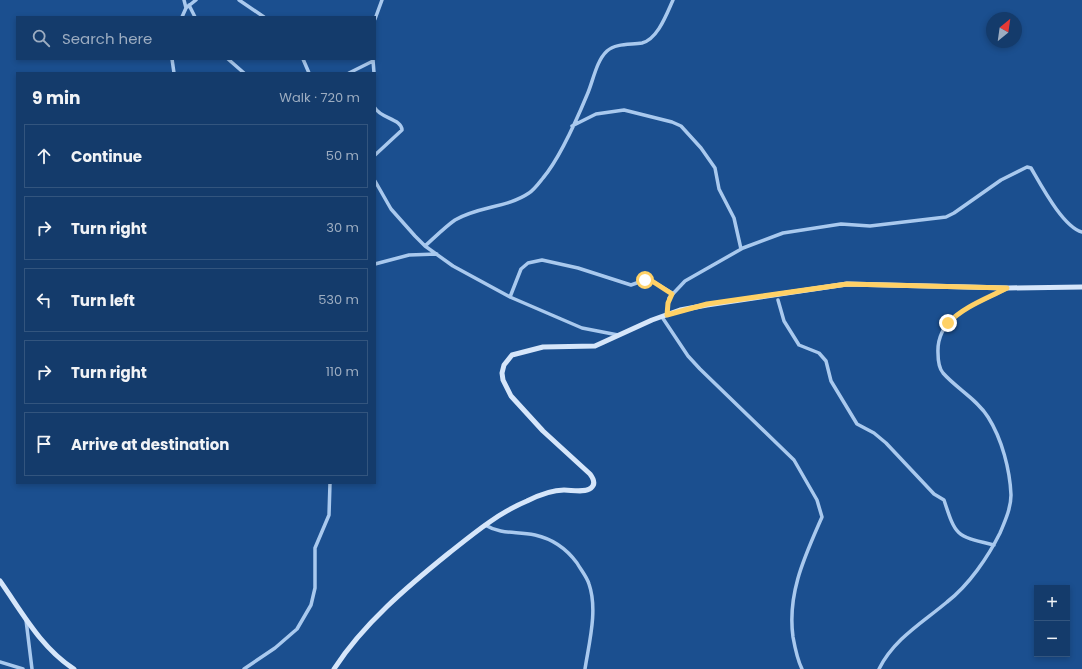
<!DOCTYPE html>
<meta charset="utf-8">
<style>
body{margin:0;font-family:Poppins,sans-serif;background:#214673;color:#f1f3f6}
.controls{position:absolute;right:12px;bottom:12px;display:grid;overflow:hidden;border-radius:0px;box-shadow:0 2px 6px #0003}
.controls button{width:36px;height:36px;display:grid;place-items:center;padding:0;border:0;border-bottom:1px solid #33557e;background:#143b6b;color:#f1f3f6;font:20px sans-serif}
.compass{position:absolute;left:986px;top:12px;width:36px;height:36px;border-radius:50%;background:#143b6b;box-shadow:0 2px 6px #0003;rotate:29deg}
.stop{position:absolute;width:12px;height:12px;margin:-9px;border:3px solid #ffd166;border-radius:50%;background:#fff}
.stop.end{background:#ffd166;border-color:#fff;box-shadow:0 1px 4px #0008}
.list{margin:0;padding:0;list-style:none}
h2{display:flex;justify-content:space-between;align-items:center;height:52px;margin:0;padding:0 16px;font-size:17px}
h2 small{font-size:13px;font-weight:400;color:#9dadc1}
.list li{display:grid;grid-template-columns:26px 1fr auto;gap:12px;align-items:center;box-sizing:border-box;height:64px;margin:0 8px 8px;padding:0 8px;border:1px solid #33557e;border-radius:0px}
.list b{display:block;font-size:15px;white-space:nowrap}
.list em{font-size:13px;font-style:normal;color:#9dadc1}
.icon{flex:none;width:22px;height:22px;fill:none;stroke:currentColor;stroke-width:2;stroke-linecap:round;stroke-linejoin:round}
.map{position:relative;flex:none;width:1082px;height:669px;overflow:hidden}
.search{position:absolute;background:#143b6b;box-shadow:0 2px 6px #0003;left:16px;top:16px;width:360px;height:44px;display:flex;align-items:center;gap:10px;box-sizing:border-box;padding:0 14px;border-radius:0px;color:#9dadc1;font-size:15px}
.panel{position:absolute;background:#143b6b;box-shadow:0 2px 6px #0003;left:16px;top:72px;width:360px;height:412px;border-radius:0px}
.map>svg:first-child{display:block}
.lines{fill:none;stroke-linecap:round;stroke-linejoin:round}
.street{stroke:#a9c9ee;stroke-width:3.5}
.secondary{stroke:#d6e6fa;stroke-width:5}
.route{stroke:#ffd166;stroke-width:5}
</style>
<div class="map">
<svg width="1082" height="669" viewBox="0 0 1082 669">
<rect width="100%" height="100%" fill="#1b4f8f"/>
<g class="lines">
<!-- street -->
<path class="street" d="M239,0L264,17
M189,5L195,17
M186,8L196,0
M182,17L186,8L184,0
M375,19L382,0
M172,59L174,73
M228,59L244,73
M303,59L309,73
M373,60L374,73
M349,73L373,61
M375,108C380,118 402,119 402,130L375,155
M572,126L596,114L624,110L672,122L681,126L701,148L715,168L719,189L734,218L741,249
M375,181L391,209L415,236L425,246L453,266L510,297L582,328L618,335
M425,246C435,237 445,227 455,220C478,206 507,208 529,193C534,190 539,183 543,178C559,159 577,119 587,95C593,82 596,61 607,51C616,43 631,45 642,43C658,39 667,13 673,0
M375,264L409,255L437,254
M510,297L521,269L528,263L542,260L578,268L631,285L645,280L652,281L672,293
M778,300L784,321L799,345L819,353L826,361L831,381L857,424L874,433L886,443L934,494L944,500C956,537 956,536 994,545
M667,315L669,298L685,281L743,248L783,233L841,224L870,226L946,217L954,213L1001,180L1027,167L1031,168C1041,185 1063,227 1082,232
M662,317L688,356L700,369L794,460L817,500L822,517C805,556 787,593 793,637C795,648 797,659 802,669
M485,525C502,535 516,531 535,535C553,539 566,548 577,563C581,570 587,577 589,584C598,610 589,643 585,669
M26,620L32,669
M0,662L23,669
M244,669L275,648L297,629L311,605L315,588V548L329,515L330,483
M879,669C894,639 922,623 947,602C969,585 988,557 1000,533C1005,521 1011,508 1011,495C1010,470 1002,439 988,417C977,399 957,389 943,373C938,367 938,359 938,353C936,314 980,303 1006,289"/>
<!-- secondary -->
<path class="secondary" d="M0,581C22,612 41,648 74,669
M334,669C363,624 408,586 449,553C473,534 498,513 527,501C537,496 552,490 564,490C572,490 585,493 591,488C596,484 593,478 590,474L543,431L511,396L503,380L502,373L504,365L512,355L543,347L595,346L652,320L680,310L707,305L847,284L1007,288L1082,287"/>
</g>
<g class="lines">
<!-- route -->
<path class="route" d="M645,280L652,281L672,294L668,303L667,315L707,304L847,284L1007,288C986,299 965,306 948,323"/>
</g>
</svg>
<div class="controls">
<button>+</button>
<button>−</button>
</div>
<svg class="compass" viewBox="-18 -18 36 36"><path d="M0-13l5 13h-10z" fill="#e53935"/><path d="M0 13l5-13h-10z" fill="#9dadc1"/></svg>
<div class="stop" style="left:645px;top:280px"></div>
<div class="stop end" style="left:948px;top:323px"></div>
<div class="search"><svg class="icon" aria-label="search" viewBox="0 0 24 24"><circle cx="10" cy="10" r="6"/><path d="M15 15l6 6"/></svg>Search here</div>
<section class="panel">
<h2>9 min<small>Walk · 720 m</small></h2>
<ul class="list">
<li><svg class="icon" aria-label="ahead" viewBox="0 0 24 24"><path d="M12 20V5M6 11l6-6 6 6"/></svg><div><b>Continue</b></div><em>50 m</em></li>
<li><svg class="icon" aria-label="right" viewBox="0 0 24 24"><path d="M7 20v-9h11M14 6l5 5-5 5"/></svg><div><b>Turn right</b></div><em>30 m</em></li>
<li><svg class="icon" aria-label="left" viewBox="0 0 24 24"><path d="M17 20v-9H6M10 6l-5 5 5 5"/></svg><div><b>Turn left</b></div><em>530 m</em></li>
<li><svg class="icon" aria-label="right" viewBox="0 0 24 24"><path d="M7 20v-9h11M14 6l5 5-5 5"/></svg><div><b>Turn right</b></div><em>110 m</em></li>
<li><svg class="icon" aria-label="arrive" viewBox="0 0 24 24"><path d="M6 21V4h12l-3 4 3 4H6"/></svg><div><b>Arrive at destination</b></div></li>
</ul>
</section>
</div>
